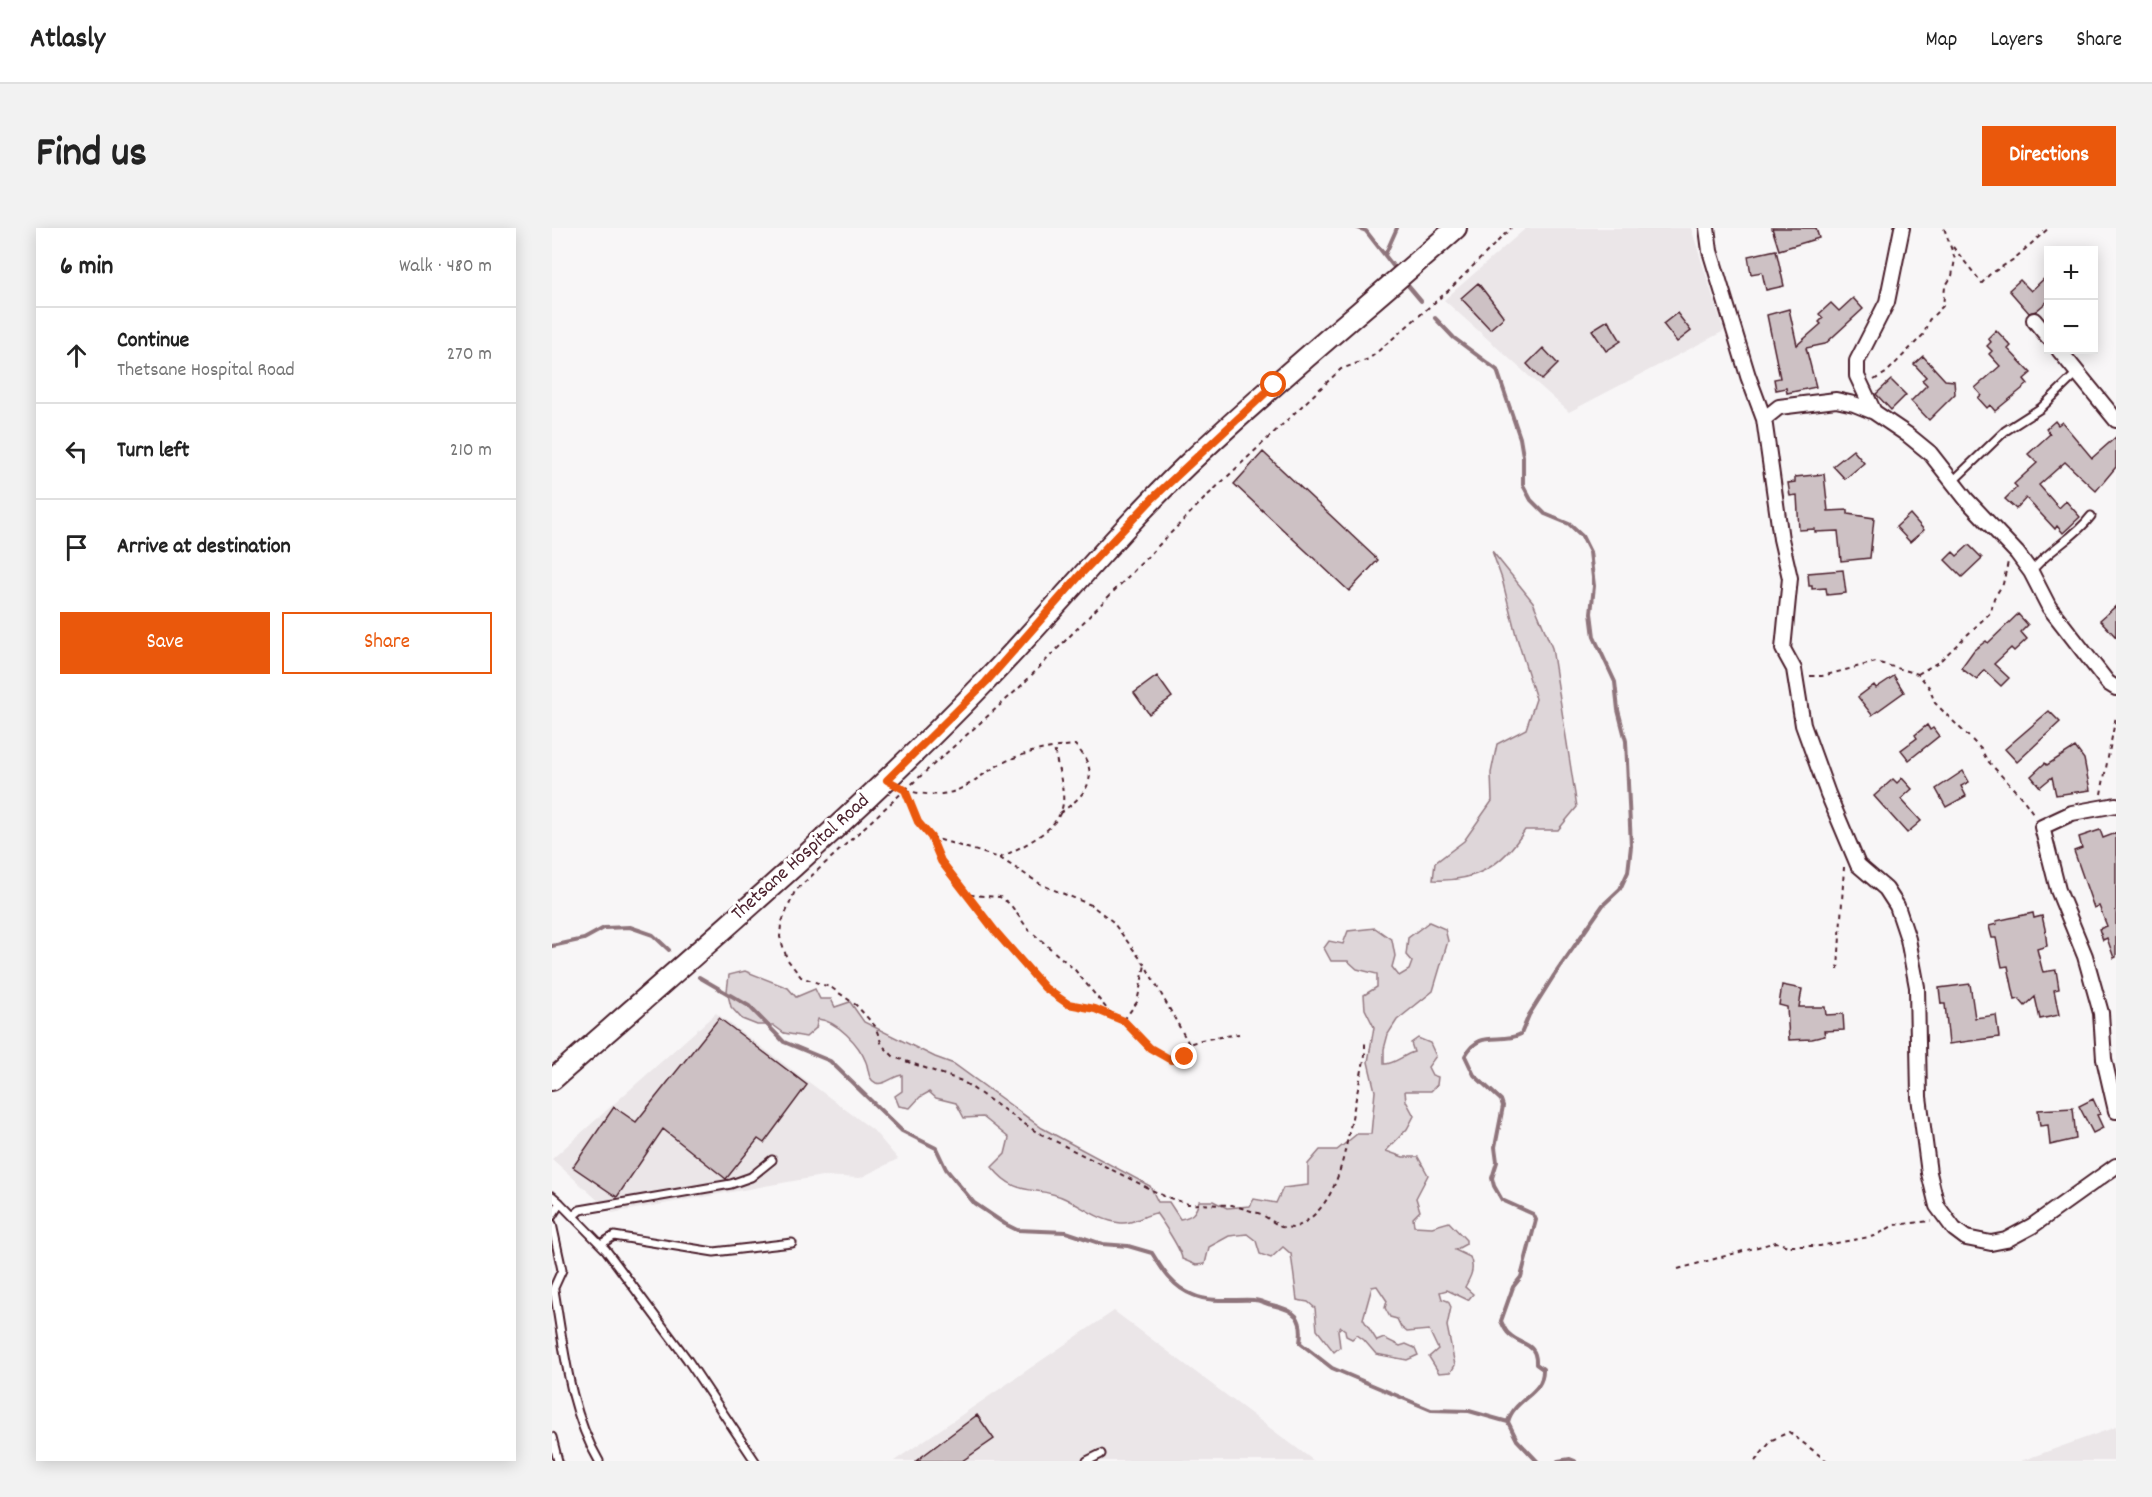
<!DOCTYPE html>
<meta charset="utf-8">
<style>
body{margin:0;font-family:Dekko,sans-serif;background:#f2f2f2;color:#222}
.controls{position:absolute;right:18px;top:18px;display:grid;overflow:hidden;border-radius:0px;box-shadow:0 3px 15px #0003}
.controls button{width:54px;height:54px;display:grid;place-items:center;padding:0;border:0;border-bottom:2px solid #e0e0e0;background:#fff;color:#222;font:30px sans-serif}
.stop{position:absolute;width:18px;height:18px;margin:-14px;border:4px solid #ea580c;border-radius:50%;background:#fff}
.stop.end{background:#ea580c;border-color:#fff;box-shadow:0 2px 6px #0008}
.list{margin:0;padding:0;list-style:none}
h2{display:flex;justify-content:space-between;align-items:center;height:78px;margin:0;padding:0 24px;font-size:26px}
h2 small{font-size:20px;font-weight:400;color:#767676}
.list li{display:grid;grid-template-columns:39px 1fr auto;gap:18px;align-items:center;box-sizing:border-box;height:96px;padding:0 24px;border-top:2px solid #e0e0e0}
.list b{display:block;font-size:22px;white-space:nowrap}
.list p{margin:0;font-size:20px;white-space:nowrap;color:#767676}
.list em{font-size:20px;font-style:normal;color:#767676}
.actions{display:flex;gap:12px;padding:18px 24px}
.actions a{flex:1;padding:14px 0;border:2px solid #ea580c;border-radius:0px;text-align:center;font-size:21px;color:#ea580c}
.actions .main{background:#ea580c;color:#fff}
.icon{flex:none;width:33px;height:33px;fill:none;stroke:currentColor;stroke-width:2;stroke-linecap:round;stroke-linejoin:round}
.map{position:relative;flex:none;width:1564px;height:1233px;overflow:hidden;border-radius:0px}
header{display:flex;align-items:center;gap:36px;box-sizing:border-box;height:84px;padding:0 30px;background:#fff;border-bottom:2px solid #e0e0e0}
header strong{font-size:28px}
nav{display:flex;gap:33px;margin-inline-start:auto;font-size:21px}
.intro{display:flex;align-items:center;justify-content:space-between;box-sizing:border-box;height:144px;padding:0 36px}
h1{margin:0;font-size:42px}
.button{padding:15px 27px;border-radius:0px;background:#ea580c;color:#fff;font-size:21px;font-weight:700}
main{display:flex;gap:36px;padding:0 36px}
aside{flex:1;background:#fff;border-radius:0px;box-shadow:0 3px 15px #0003}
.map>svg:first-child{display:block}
.built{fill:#ebe6e8}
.green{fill:#ded6d9;stroke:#947a82;stroke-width:1.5}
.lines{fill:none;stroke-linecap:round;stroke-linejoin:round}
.stream{stroke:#8f747b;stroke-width:4}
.building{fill:#cdc1c4;stroke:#4a1f2b;stroke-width:1.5}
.service-casing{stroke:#4a1f2b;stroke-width:11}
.minor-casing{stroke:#4a1f2b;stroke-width:18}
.secondary-casing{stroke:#4a1f2b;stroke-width:24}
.path{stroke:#4a1f2b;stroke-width:2;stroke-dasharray:4.5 4.5;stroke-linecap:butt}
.service{stroke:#fff;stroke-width:7}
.minor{stroke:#fff;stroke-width:14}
.secondary{stroke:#fff;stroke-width:20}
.route{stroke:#ea580c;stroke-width:8}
.labels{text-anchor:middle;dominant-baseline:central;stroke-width:6;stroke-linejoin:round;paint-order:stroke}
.street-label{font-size:20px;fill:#4a1f2b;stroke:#fff}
</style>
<header>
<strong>Atlasly</strong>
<nav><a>Map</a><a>Layers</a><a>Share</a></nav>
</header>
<div class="intro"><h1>Find us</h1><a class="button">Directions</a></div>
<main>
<aside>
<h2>6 min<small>Walk · 480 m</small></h2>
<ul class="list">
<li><svg class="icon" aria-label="ahead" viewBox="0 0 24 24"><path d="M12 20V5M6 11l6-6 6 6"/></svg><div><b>Continue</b><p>Thetsane Hospital Road</p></div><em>270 m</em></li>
<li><svg class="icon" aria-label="left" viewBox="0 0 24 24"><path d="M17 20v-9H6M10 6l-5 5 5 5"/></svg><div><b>Turn left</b></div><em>210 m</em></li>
<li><svg class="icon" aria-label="arrive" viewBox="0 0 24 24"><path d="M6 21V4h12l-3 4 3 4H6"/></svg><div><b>Arrive at destination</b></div></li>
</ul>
<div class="actions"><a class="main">Save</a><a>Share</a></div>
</aside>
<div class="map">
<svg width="1564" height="1233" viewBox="0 0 1564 1233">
<rect width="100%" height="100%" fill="#f8f6f7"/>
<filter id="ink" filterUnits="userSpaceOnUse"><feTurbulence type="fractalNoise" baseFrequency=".0167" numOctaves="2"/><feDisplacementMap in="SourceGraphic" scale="12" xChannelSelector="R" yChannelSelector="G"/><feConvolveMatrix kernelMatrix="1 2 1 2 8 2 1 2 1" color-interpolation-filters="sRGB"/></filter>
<g filter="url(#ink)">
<!-- built -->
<path class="built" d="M974,0H1139L1172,103L1017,184L892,72Z
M164,785L321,902L346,931L308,950L270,948L60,985L0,931Z
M562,1083L762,1233H342Z
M1564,1199V1233H1469Z"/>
<!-- green -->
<path class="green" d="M940,323L981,374L1000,420L1025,579L1006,602H973C950,638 924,654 881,652L883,635L912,613L940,573L939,545L945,516L974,501L984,471L964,407L950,351Z
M877,694L893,701L896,713L881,763L845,792L836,806L832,821V836C843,836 851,827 862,824L859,815L866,810L878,815L884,828L876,839L880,847L886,849L885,857L879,863H853L854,873L862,888L855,901L834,923L851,929H866L876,947L864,970L868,983L861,990L862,998L880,999L897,994L914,1012V1016L903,1022L918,1029C923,1041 919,1048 913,1059L921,1066L916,1072L895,1062L888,1064L890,1071L896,1073L899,1079L895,1098L903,1137L899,1144L887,1145L877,1129L886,1121L877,1102L855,1104L849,1099L845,1091L838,1089L833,1080L835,1073L825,1058L820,1059L811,1091L825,1113L832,1110L848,1118L854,1116L863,1120L866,1127L855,1132L824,1126L812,1112L805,1107L800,1111L794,1108L793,1102L789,1099L786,1102L788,1119L782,1124L765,1102L763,1080L756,1074L745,1072L739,1026L731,1019L719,1030L708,1026L704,1013L695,1006L677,1008L657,1019L653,1036L644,1037L630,1031C630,1023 610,993 604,985C591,987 583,996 569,995C548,993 532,980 514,971C486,956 466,972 440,939L453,926L457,910L431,889L412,890L404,875L384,870L377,864L368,869L358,880L347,878L343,868L350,863V847C341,848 332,858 324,855C315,851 317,841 314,834C307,816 285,793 266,791L264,800L254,809L232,805L221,797H205L190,791L179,779L175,763L177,747L193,743L236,760L244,769L263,761L268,771H279L283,779L298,774L312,794L383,829L402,836L490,900L598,958L606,974H617L628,991C640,989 644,985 647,973H661L675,980L698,978L702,971L724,975L731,960L756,957V936L768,922H785L805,906H819L823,863L816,834L822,799L813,781L812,767L825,759V746L805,741L796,733H779L772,720L777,713L791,716L796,703L823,700L840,712L843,728L840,739L847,748L857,742L860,734L854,727L856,710Z"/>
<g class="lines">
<!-- stream -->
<path class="stream" d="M806,0L814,3L845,43
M833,27L845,0
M853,54L869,73
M883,90L902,110L945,142L968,210L971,228V257L979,272L993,286L1017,296L1030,308L1038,324L1042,358L1039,385L1042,409L1063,454L1066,482L1074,513L1079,618L1076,644L1068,661L1051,677L1001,749L977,787L969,806C948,817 928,800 913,828L922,847L949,872L951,878L943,919L945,934L940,950L942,958L950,972L981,986L984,992L969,1049L961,1059L949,1093C951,1097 953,1103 957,1106C969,1118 985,1114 984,1136L991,1141C992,1167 962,1170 956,1194L965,1212L985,1233
M0,718L32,711L52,700L78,699L101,707L117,722
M147,749L197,778L232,814L278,833L350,903L384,920L394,941L422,975L453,996L465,1002L514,1004L550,1016L576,1018L600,1025C611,1043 621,1059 641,1067C659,1075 683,1071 702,1072C708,1072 714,1076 720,1077C743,1082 752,1089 748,1115L780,1140L879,1182L917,1183L956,1194
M1006,1233L1018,1231L1023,1233"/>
</g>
<!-- building -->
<path class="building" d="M1220,0H1264L1267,10L1227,22Z
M1224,22L1232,58L1214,62L1210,44L1199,46L1196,28Z
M1497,46V72L1484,83L1477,85L1457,62L1468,52L1479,63Z
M926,55L952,89L938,101L909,70Z
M1301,70L1311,81L1273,116L1254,120L1264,159L1235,165L1234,160L1224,162L1222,151L1228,150L1215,87L1237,81L1245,117L1269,96L1267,94L1271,90L1267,86L1279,75L1287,83Z
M1125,85L1139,103L1125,114L1111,96Z
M1056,92L1069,113L1054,123L1040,102Z
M1444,102L1459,118L1456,121L1479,145L1472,151L1476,156L1443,183L1438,177L1435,180L1426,170L1429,167L1423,160L1448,138L1437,126L1440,123L1435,118L1439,114L1436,110Z
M991,120L1006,136L990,152L975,136Z
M1371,128L1393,152L1402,153L1403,166L1377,192L1359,173L1375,157L1370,152L1374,149L1362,136Z
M1339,152L1354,167L1339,182L1324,166Z
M1503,193L1506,197L1510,194L1540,230L1564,209V239L1544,263L1513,234L1487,257L1507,280L1514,273L1528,289L1511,305L1505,298L1503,301L1474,270L1464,281L1453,271L1465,259L1462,256L1485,235L1476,226L1498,206L1494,201Z
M1301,222L1312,235L1293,251L1281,238Z
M711,224L826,332L797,363L682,256Z
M1272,246L1276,283L1296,282V286L1322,290L1318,330L1289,333L1286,303L1263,304V301L1247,302L1245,267L1238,268L1236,255L1243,254V249Z
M1358,286L1372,302L1358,314L1344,299Z
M1417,317L1430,330L1410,349L1393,332L1401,324L1405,328Z
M1291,342L1294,365L1275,367L1274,360L1260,361V358H1257L1256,345Z
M1564,378V409L1548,392Z
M1466,386L1476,397L1469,404L1475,411L1462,423L1459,420L1442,436L1457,450L1449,458L1432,442L1425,452L1409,440L1422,422L1434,413L1436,415Z
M605,448L620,469L597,486L582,465Z
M1342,448L1352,464L1320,487L1306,469L1322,457L1324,460Z
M1497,483L1508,494L1465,534L1453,521Z
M1375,497L1378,502L1381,500L1387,508L1357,532L1349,522L1365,510L1363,507Z
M1523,519L1532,531L1538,562L1504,567L1500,549L1488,559L1479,548L1493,535L1495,537Z
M1411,543L1417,554L1409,558L1414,568L1394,579L1384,561Z
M1350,550L1360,561L1349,571L1369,593L1355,605L1322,568L1341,551L1345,555Z
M1548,602L1551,610L1564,605V729L1562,730L1555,710L1551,712L1547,701L1555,698L1547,678L1542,680L1522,623L1530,620L1527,609Z
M1481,685L1482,690L1490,688L1493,701L1495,718L1485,721L1490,741L1491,744L1504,742L1507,761L1502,762L1507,787L1488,791L1483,769L1473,778L1467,771L1463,772L1456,738L1450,739L1444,710H1440L1437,698L1445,696L1444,693Z
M1418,756L1423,790L1444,787L1447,809L1397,816L1393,776H1389L1387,760Z
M1230,757L1250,761L1247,779H1273L1274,787L1291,786L1292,802L1272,803L1273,808L1260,811L1237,812L1235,779L1227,777Z
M167,790L255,857L212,915L206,911L174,951L111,901L65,969L21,939L62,879L84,894Z
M1541,871L1548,886L1545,887L1551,900L1541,905L1527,878Z
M1521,880L1524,911L1498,917L1496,897L1488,898L1486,882Z
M425,1187L442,1211L410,1233H364Z"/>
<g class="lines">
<defs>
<path id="service" d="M1401,253L1453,203L1489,180L1525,145
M1479,344C1496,321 1522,311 1539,288
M0,968L8,975L0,988
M8,975L54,1022L135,1131L203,1233
M21,988L28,982L179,956L199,949L220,932
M0,996L10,1042L0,1064
M49,1016L62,1008L162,1024L240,1015
M2,1062C12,1119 17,1182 47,1233
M0,1209L6,1233
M535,1233L549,1226"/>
<path id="minor" d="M1155,0L1158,23L1196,148L1212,191L1229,311L1238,350L1231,421L1242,441L1251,497L1276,566L1306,637L1334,661L1345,678L1356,711L1365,759L1367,869L1377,945L1385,978L1402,1001L1414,1010L1439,1015L1454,1012L1480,998L1564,938
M1482,92L1496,109
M1507,122L1564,192
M1322,184L1305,148V133L1335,74L1350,0
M1212,191L1227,179L1284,172L1302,176L1322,184L1356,207L1378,225L1414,271L1465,325L1479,344L1497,379L1556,455L1564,460
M1564,577L1520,585L1490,599L1506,662L1533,728L1549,785L1552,831L1564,883"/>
<path id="secondary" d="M0,852C147,723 296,596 432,455C502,383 564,305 637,235C723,153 815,79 904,0"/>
</defs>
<!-- service casing -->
<use href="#service" class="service-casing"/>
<!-- minor casing -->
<use href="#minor" class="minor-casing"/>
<!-- secondary casing -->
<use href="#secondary" class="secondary-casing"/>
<!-- path -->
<path class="path" d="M1401,19L1430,55L1437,47L1462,31L1497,0
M1322,152L1334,145L1371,107L1377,92L1391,78L1393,59L1400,48L1403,31L1392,0
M1366,446L1388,433L1439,384L1442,370L1451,356L1456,334
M1258,448H1270L1324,434L1366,446L1377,459L1383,475L1429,521L1435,532L1471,571L1483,588
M351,561L353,562L243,663L229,696L228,709L235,731L249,749L280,760L304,777L323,798L330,817L342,829L410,853L483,903L612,968L636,976L680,977L709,986L729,999L742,1000C785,981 791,932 800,890C804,869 809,848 813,827V812
M353,562L466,461L655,268L789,141L817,131L897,62L959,0
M353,562L366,594L379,609L389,633L443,703L493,760L516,776L543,781L572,793L598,821L619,832L632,829L637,816L649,812L687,806
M353,562C413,578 417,547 464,529C483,522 503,519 523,517C550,546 537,565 508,585
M1549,566L1564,488
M379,609L448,630L490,657L539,677L560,693L593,737L637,816
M448,630C468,619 508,603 511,575C513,561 504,534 502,519
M418,667L448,669L458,676L476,701L523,742L559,786
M1286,742L1292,639
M572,792L585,774L593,737
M1126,1041L1224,1014L1236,1018H1268L1323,1008L1342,997L1379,993
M1203,1233L1220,1212L1237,1204L1275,1233"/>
<!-- service -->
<use href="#service" class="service"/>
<!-- minor -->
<use href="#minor" class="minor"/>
<!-- secondary -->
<use href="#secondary" class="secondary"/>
</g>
</g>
<g class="lines" filter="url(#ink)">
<!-- route -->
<path class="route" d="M633,829L619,832L598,820L572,793L543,781L516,776L493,760L443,703L389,633L379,609L366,594L353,562L335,552L434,454L529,346L601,270L722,157"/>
</g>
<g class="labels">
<!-- street labels -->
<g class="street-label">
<text transform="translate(249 630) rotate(-42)">Thetsane Hospital Road</text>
</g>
</g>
</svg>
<div class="controls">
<button>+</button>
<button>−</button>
</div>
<div class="stop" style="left:722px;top:157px"></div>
<div class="stop end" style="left:633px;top:829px"></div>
</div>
</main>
